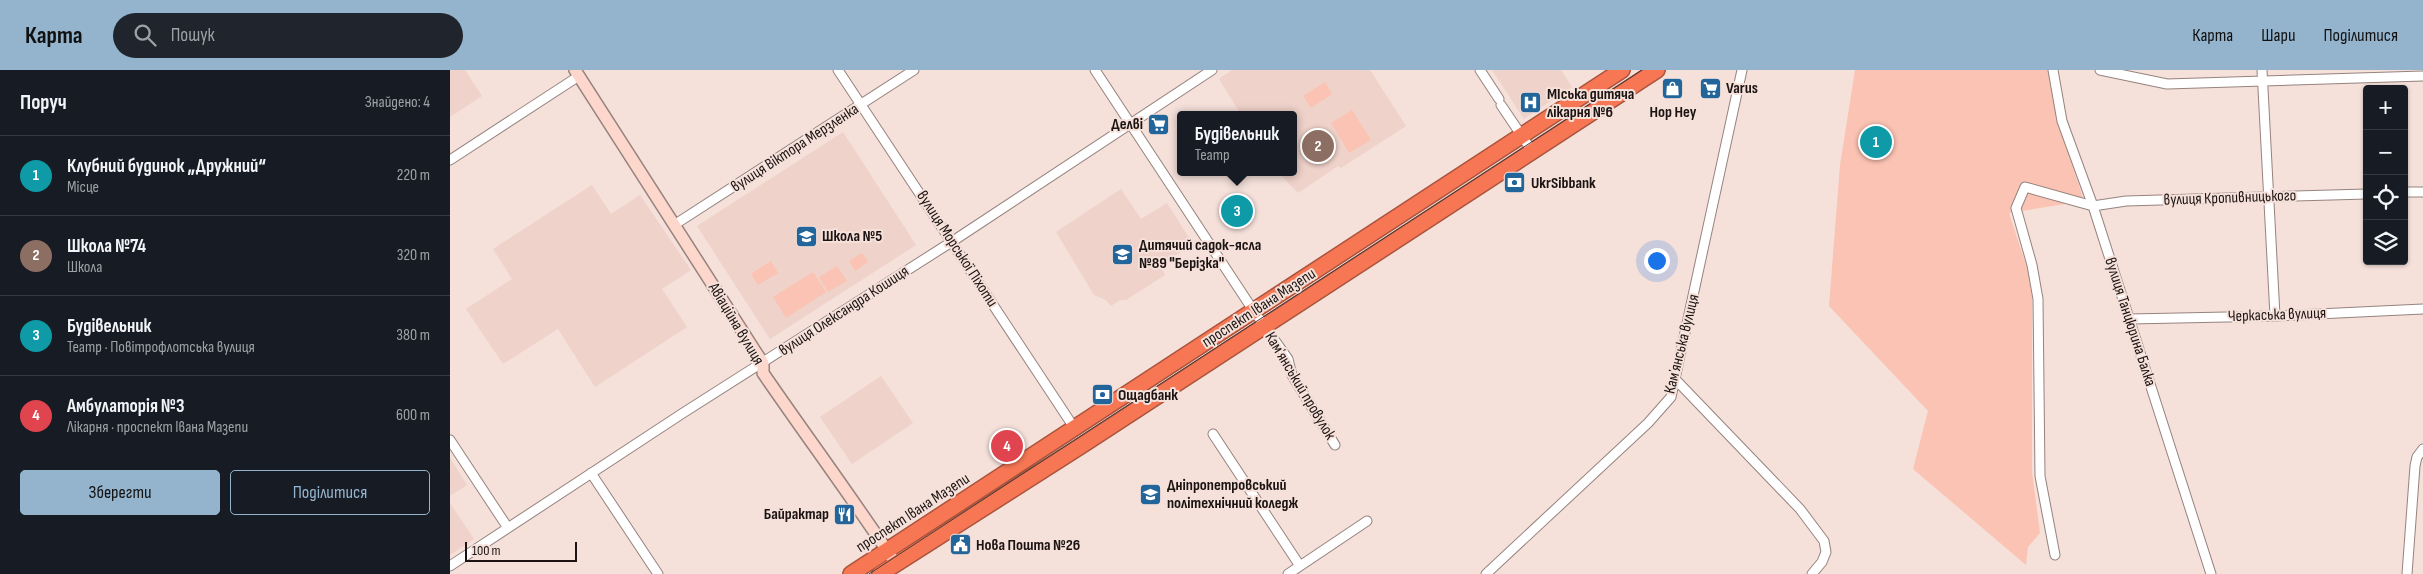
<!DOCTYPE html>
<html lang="uk">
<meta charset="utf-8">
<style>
body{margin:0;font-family:"Sofia Sans Condensed",sans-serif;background:#20242c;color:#f1f3f6}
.controls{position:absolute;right:15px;top:15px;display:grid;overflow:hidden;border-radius:5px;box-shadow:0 1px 4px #0004}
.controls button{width:45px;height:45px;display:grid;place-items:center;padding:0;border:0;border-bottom:1px solid #363941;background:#171b24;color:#f1f3f6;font:25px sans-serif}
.scale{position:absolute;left:15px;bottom:12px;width:112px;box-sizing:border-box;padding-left:5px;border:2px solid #1b1412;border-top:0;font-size:14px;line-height:18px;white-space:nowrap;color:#1b1412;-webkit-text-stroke:4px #f5e0da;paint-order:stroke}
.you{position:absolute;left:1206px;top:190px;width:18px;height:18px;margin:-12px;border:4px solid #fff;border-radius:50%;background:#1a73e8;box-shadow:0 0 0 8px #1a73e833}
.badge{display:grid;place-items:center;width:32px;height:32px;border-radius:50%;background:#94b3cd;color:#fff;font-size:16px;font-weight:700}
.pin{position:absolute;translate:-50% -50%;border:2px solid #fff;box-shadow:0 1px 5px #0006}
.popup{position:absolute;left:727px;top:41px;width:120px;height:65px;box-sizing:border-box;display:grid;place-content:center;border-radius:5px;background:#171b24;filter:drop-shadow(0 1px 4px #0005);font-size:16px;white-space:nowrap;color:#9ea1a6}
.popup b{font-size:19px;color:#f1f3f6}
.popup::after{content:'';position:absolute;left:50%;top:100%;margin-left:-10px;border:10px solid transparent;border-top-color:#171b24}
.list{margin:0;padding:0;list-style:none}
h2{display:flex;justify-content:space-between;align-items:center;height:65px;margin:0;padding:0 20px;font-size:21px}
h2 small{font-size:16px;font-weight:400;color:#9ea1a6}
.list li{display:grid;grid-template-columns:32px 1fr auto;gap:15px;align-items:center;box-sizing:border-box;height:80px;padding:0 20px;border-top:1px solid #363941}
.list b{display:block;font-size:19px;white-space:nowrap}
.list p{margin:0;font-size:16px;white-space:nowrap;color:#9ea1a6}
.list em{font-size:16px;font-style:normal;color:#9ea1a6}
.actions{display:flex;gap:10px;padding:15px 20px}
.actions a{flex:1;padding:11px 0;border:1px solid #94b3cd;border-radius:5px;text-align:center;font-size:18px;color:#94b3cd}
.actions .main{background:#94b3cd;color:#111}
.icon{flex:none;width:28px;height:28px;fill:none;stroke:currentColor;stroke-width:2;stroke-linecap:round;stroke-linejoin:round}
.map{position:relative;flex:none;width:1973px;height:504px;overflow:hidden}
header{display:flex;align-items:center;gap:30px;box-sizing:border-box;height:70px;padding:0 25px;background:#94b3cd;color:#111}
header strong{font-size:24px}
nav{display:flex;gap:28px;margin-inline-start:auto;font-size:18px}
.search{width:350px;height:45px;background:#20242c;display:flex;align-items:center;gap:12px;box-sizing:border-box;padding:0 18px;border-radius:28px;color:#9ea1a6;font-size:19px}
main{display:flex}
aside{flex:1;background:#171b24}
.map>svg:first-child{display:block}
.built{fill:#efd2c9}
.green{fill:#fbc3b3}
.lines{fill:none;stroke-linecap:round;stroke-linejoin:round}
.street-casing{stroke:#96837e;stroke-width:11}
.secondary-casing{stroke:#96837e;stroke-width:14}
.highway-casing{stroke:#aa543d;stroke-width:18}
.street{stroke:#fff;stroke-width:9}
.secondary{stroke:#fdd6cc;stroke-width:11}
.highway{stroke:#f77754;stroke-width:15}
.tram{stroke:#463c39;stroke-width:1}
.labels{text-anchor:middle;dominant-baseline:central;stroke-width:4;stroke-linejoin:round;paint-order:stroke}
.poi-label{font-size:16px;font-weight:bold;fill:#1b1412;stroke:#f5e0da;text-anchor:start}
.street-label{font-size:16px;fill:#1b1412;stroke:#f5e0da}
</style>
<header>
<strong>Карта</strong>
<div class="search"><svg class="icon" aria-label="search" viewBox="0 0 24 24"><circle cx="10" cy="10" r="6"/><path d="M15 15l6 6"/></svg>Пошук</div>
<nav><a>Карта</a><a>Шари</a><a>Поділитися</a></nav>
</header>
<main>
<aside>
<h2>Поруч<small>Знайдено: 4</small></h2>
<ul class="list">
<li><span class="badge" style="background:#0f9aa8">1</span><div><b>Клубний будинок „Дружний“</b><p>Місце</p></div><em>220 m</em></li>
<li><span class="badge" style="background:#8d6e63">2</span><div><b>Школа №74</b><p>Школа</p></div><em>320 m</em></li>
<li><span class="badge" style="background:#0f9aa8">3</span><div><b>Будівельник</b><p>Театр · Повітрофлотська вулиця</p></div><em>380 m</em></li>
<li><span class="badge" style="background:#e0444e">4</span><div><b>Амбулаторія №3</b><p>Лікарня · проспект Івана Мазепи</p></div><em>600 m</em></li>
</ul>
<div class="actions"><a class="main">Зберегти</a><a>Поділитися</a></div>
</aside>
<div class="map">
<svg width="1973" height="504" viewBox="0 0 1973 504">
<rect width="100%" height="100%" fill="#f5e0da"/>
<!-- built -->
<path class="built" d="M0,0H15L32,26L0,47Z
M782,0H920L956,56L891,98L888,96L848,123L828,102H843V45H791L769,9Z
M1042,0H1111L1122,17L1074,49Z
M393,62L466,175L320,269L247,156Z
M142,115L161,144L190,125L241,200L212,219L237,257L145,317L108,259L53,294L16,239L62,209L43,179Z
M671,119L691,149L717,133L743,174L710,195L715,205L676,230H670L661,236L656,230L644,225L606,162Z
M431,306L463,353L402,394L370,347Z
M0,388L17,415L0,426Z
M0,433L24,469L0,485Z"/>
<!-- green -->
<path class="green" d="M1405,0H1598L1608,52L1634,131L1559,143L1578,201L1582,226V402L1590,463L1578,477L1576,495L1463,399L1478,341L1379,236L1390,95Z
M875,12L882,24L861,38L853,26Z
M902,40L921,70L899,83L881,53Z
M412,183L418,192L405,201L399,191Z
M321,191L328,203L308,215L301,204Z
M387,196L397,211L378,222L369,207Z
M363,202L376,222L336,248L323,227Z"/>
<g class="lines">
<defs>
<path id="street" d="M388,0L625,359
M645,0L803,240L838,289L842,305L885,375
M1030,0L1049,29
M1603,0L1612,51L1643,136L1761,504
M1650,0L1717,14L1973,6
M1812,0L1825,246
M1051,35L1082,81
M0,90L129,6
M1954,122H1973
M224,155L464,0
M1680,249L1825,246L1973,239
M1226,310L1350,439L1374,471L1376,482L1372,492L1362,504
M763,364L850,496
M0,370L58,458
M141,403L208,504
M1605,485L1590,406L1588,229L1582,195L1566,138L1575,117L1643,136L1676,131L1917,124
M0,496L233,343L503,171L762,0
M838,504L917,451
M1036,504L1198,353L1221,327L1292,0
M1957,504L1965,396L1967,387L1973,379"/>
<path id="secondary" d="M125,0L305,281L313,293V303C357,367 403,429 446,494"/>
<path id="highway" d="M401,504L1172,0
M430,504L634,374L1207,0"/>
</defs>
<!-- street casing -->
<use href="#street" class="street-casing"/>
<!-- secondary casing -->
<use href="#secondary" class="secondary-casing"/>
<!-- highway casing -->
<use href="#highway" class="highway-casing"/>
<!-- street -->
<use href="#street" class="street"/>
<!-- secondary -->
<use href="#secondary" class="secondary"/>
<!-- highway -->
<use href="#highway" class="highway"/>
<!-- tram -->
<path class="tram" d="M419,504L1192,0"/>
</g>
<!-- icons -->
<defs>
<symbol id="shop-square" viewBox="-11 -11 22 22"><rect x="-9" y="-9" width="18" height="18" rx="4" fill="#22659b" stroke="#f5e0da"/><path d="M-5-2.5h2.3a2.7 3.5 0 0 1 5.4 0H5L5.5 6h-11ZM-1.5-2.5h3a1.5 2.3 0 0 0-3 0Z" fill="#fff"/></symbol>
<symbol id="supermarket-square" viewBox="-11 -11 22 22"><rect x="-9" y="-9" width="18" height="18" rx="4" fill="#22659b" stroke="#f5e0da"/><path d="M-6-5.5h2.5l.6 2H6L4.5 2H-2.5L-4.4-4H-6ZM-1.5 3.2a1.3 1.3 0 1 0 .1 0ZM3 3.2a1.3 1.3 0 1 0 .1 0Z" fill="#fff"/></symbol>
<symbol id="hospital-square" viewBox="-11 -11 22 22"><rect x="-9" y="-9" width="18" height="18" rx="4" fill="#22659b" stroke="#f5e0da"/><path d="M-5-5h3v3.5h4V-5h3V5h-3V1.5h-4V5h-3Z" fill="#fff"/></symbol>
<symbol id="bank-square" viewBox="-11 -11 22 22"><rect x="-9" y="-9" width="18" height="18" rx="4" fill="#22659b" stroke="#f5e0da"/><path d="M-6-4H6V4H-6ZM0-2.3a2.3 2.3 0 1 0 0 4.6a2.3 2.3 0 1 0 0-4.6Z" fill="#fff"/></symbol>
<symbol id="school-square" viewBox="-11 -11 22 22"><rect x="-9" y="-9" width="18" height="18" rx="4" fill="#22659b" stroke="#f5e0da"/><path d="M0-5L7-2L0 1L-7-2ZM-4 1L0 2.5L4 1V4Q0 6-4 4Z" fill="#fff"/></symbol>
<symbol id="university-square" viewBox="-11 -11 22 22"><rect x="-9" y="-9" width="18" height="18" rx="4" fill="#22659b" stroke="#f5e0da"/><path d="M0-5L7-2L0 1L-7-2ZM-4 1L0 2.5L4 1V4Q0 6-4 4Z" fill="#fff"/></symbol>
<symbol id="restaurant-square" viewBox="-11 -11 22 22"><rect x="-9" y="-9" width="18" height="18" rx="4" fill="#22659b" stroke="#f5e0da"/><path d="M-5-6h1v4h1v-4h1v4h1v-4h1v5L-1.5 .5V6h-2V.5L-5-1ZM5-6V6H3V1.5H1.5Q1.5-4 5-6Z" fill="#fff"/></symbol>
<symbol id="civic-square" viewBox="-11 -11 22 22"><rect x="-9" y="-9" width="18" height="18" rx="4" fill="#22659b" stroke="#f5e0da"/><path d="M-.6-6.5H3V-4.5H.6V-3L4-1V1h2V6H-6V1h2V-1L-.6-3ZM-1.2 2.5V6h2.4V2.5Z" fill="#fff"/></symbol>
</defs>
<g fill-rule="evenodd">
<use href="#shop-square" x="1210" y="6" width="25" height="25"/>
<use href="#supermarket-square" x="1248" y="6" width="25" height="25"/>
<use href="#hospital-square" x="1068" y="20" width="25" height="25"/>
<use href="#supermarket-square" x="696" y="42" width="25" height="25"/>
<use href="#bank-square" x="1052" y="100" width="25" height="25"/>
<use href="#school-square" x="344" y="154" width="25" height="25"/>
<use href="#school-square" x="660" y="172" width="25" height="25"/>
<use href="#bank-square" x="640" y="312" width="25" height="25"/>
<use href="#university-square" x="688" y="412" width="25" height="25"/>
<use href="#restaurant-square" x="382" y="432" width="25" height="25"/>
<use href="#civic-square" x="498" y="462" width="25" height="25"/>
</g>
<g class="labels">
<!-- poi labels -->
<g class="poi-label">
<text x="1276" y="18">Varus</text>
<text x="1097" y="24">МІська дитяча<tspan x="1097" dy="18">лікарня №6</tspan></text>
<text x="1223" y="42" text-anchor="middle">Hop Hey</text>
<text x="693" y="54" text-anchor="end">Делві</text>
<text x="1081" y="113">UkrSibbank</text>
<text x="372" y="166">Школа №5</text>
<text x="689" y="175">Дитячий садок-ясла<tspan x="689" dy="18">№89 "Берізка"</tspan></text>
<text x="668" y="325">Ощадбанк</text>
<text x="717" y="415">Дніпропетровський<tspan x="717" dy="18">політехнічний коледж</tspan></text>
<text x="379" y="444" text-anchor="end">Байрактар</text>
<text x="526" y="475">Нова Пошта №26</text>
</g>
<!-- street labels -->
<g class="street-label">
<text transform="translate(345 78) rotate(-33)">вулиця Віктора Мерзленка</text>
<text transform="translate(1780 128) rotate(-2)">вулиця Кропивницького</text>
<text transform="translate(507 179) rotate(57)">вулиця Морської Піхоти</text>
<text transform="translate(809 238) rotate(-33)">проспект Івана Мазепи</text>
<text transform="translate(394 241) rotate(-33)">вулиця Олександра Кошиця</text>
<text transform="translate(1827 245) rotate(-2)">Черкаська вулиця</text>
<text transform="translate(1680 252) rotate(72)">вулиця Танцюрина Балка</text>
<text transform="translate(286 254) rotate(59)">Авіаційна вулиця</text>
<text transform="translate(1232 274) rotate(-76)">Камʼянська вулиця</text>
<text transform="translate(850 316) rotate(59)">Камʼянський провулок</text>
<text transform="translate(463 443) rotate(-33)">проспект Івана Мазепи</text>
</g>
</g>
</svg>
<div class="controls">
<button>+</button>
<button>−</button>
<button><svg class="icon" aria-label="locate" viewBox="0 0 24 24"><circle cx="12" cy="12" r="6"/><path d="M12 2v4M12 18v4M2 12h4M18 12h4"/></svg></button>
<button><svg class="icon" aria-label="layers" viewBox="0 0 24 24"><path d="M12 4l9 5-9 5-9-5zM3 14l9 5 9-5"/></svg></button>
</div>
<div class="scale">100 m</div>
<div class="you"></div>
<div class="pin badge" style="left:1426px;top:72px;background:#0f9aa8">1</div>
<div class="pin badge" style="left:868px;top:76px;background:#8d6e63">2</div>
<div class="pin badge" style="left:787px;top:141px;background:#0f9aa8">3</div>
<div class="popup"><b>Будівельник</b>Театр</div>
<div class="pin badge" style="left:557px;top:376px;background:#e0444e">4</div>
</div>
</main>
